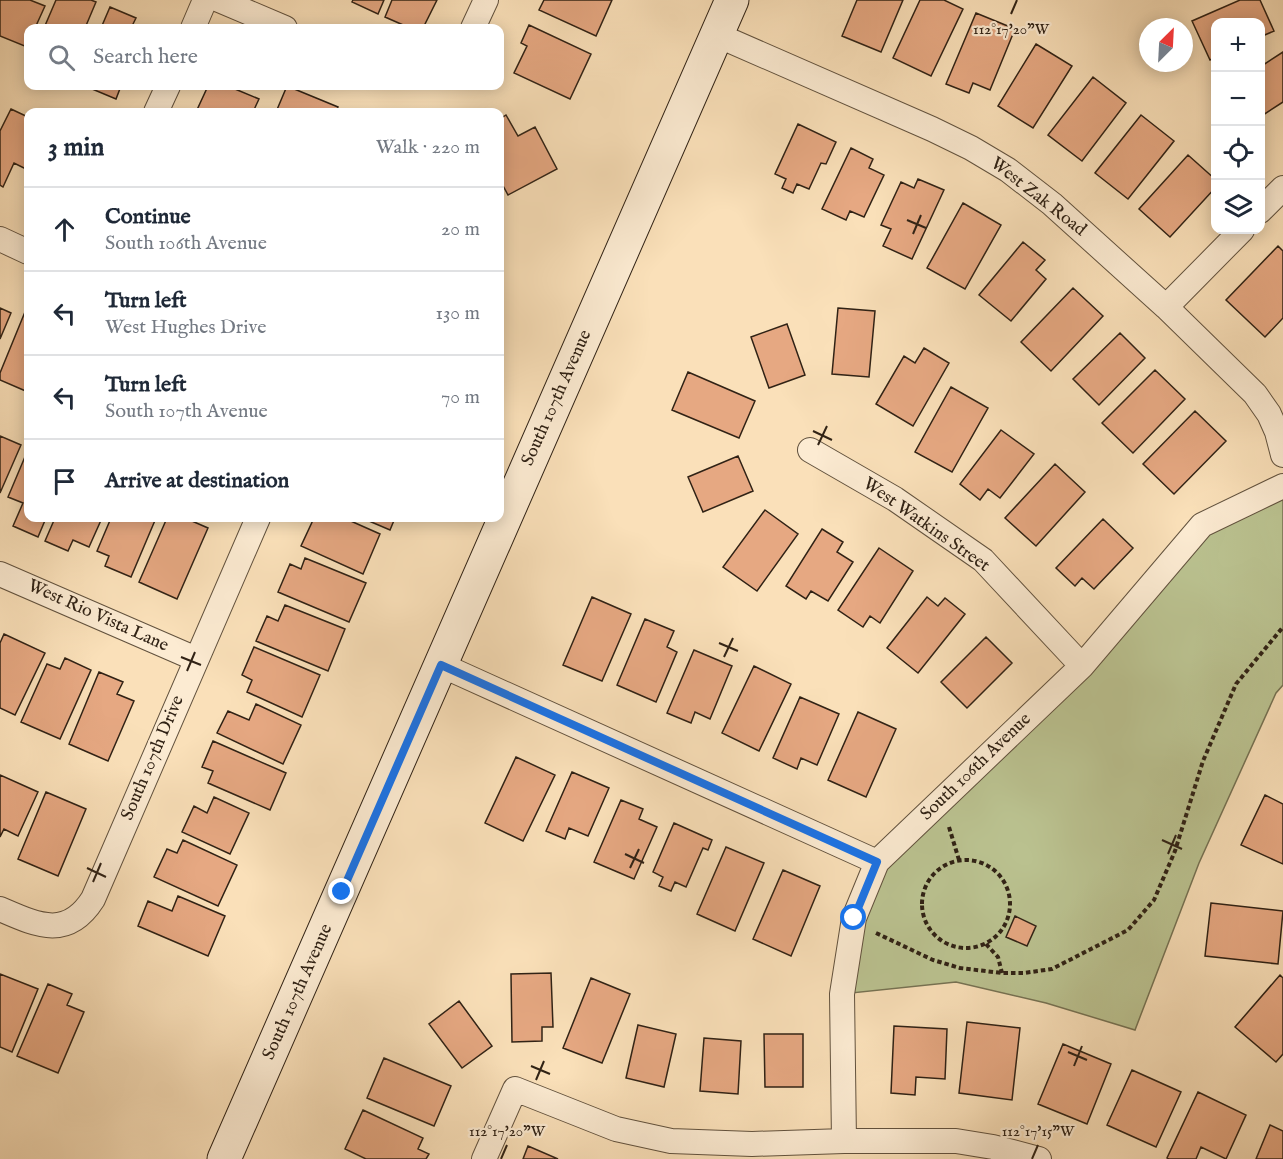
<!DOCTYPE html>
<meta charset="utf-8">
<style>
body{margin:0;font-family:"IM FELL English",serif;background:#f6f6f7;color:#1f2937}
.controls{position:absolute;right:18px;top:18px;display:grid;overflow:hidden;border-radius:12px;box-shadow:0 3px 15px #0003}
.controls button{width:54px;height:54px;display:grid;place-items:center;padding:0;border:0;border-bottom:2px solid #e0e1e3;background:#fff;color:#1f2937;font:30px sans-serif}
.compass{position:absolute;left:1139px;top:18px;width:54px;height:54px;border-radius:50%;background:#fff;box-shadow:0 3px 15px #0003;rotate:24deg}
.stop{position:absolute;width:18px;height:18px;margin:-14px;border:4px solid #1a73e8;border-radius:50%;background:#fff}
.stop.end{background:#1a73e8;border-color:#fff;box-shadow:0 2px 6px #0008}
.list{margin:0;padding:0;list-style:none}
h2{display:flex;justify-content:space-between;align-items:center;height:78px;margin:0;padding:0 24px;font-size:26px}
h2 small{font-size:20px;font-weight:400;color:#747a83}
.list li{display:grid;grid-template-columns:39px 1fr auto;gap:18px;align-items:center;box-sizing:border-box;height:84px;padding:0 24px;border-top:2px solid #e0e1e3}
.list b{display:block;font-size:22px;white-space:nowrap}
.list p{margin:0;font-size:20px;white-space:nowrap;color:#747a83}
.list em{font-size:20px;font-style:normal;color:#747a83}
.icon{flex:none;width:33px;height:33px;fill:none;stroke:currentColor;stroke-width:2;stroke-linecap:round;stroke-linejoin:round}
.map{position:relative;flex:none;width:1283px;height:1159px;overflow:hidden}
.search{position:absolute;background:#fff;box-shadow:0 3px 15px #0003;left:24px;top:24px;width:480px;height:66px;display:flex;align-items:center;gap:15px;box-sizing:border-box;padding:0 21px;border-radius:12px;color:#747a83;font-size:22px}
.panel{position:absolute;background:#fff;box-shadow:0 3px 15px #0003;left:24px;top:108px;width:480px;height:414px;border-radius:12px}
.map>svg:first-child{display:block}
.green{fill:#bbc391;stroke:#767253;stroke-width:1.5}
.building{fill:#e6a882;stroke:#302215;stroke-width:1.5}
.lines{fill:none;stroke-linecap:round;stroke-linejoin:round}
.street-casing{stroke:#62523e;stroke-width:26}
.secondary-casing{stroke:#302215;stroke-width:35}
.path{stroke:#302215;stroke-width:4;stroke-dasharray:4.5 3;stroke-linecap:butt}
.street{stroke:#fcebd2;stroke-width:24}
.secondary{stroke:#fcebd2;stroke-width:33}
.route{stroke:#1a73e8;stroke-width:8}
.ticks{fill:none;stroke:#302215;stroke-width:2}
.labels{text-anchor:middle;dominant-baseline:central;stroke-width:4.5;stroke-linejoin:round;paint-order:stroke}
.street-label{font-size:18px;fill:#302215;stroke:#fcebd2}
.ticks-label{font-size:15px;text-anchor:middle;fill:#302215;stroke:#fcebd2;stroke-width:4.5;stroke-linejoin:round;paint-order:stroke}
</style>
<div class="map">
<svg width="1283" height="1159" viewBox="0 0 1283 1159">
<rect width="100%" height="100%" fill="#fae0b9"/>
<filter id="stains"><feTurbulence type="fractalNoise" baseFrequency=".00333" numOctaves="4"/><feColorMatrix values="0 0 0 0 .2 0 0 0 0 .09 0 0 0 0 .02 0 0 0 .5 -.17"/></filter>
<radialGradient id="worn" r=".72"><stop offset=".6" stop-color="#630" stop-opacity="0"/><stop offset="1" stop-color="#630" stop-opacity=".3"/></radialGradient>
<!-- green -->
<path class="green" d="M1283,486V685L1276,693L1199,863L1135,1030L1046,1003L956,982L842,994L877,862L1202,525Z"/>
<!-- building -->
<path class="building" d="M0,0H30L45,6L35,28H28L27,47L0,36Z
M56,0H91L96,2L85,28H44Z
M353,0H384L378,14L352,2Z
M392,0H437L423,28H410L385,17Z
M544,0H612L596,36L539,10Z
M857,0H903L881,52L842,36Z
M920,0H944L963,9L931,76L893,58Z
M1240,0H1260L1274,31L1260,37V22H1216V57L1210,60L1192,21Z
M110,7L136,18L131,28H101Z
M976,13L1015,29L990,90L973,83L969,93L946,84Z
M529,25L591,54L570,99L514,73L527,46L521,43Z
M1036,44L1072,66L1033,128L998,106Z
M1283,52V102L1260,117V67Z
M1093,77L1126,103L1082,161L1048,135Z
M85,86H121L116,99Z
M208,86H236L235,89L259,99L253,112H196Z
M287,86L338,107L336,112H276Z
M11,109L28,117V170L14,163L3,187L0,185V131Z
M506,115L518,136L535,127L557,169L508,195L500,180V119Z
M1141,115L1174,141L1128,199L1095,173Z
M798,124L836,142L826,164L821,163L809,189L797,184L793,193L782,188L786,179L775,174Z
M851,148L873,159L869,168L884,175L864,217L850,211L846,220L822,209Z
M1188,155L1216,180V187L1170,237L1139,209Z
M918,179L944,190L912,259L883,246L891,229L881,225L901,182L914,188Z
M963,203L1001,225L965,289L927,268Z
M1023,242L1045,260L1036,270L1046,279L1011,321L979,295Z
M1278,246L1283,251V318L1265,337L1226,300Z
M1073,288L1103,316L1051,371L1021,342Z
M27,307L28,308V392L0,380V373Z
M0,308L11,313L0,339Z
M838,308L875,311L869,377L832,374Z
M787,324L805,375L769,388L751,337Z
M1120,333L1145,358L1099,405L1073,379Z
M924,348L949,363L913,426L876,404L904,356L915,363Z
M1155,370L1185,399L1133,453L1102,423Z
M688,372L755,401L739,438L672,410Z
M951,387L988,408L952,472L915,452Z
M1195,411L1226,441L1174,494L1143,464Z
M1001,430L1034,454L1000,498L988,489L980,500L960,484Z
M0,436L21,445L0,493Z
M27,452L28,453V518H46L38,537L13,526L23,503L8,497Z
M738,456L753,491L703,512L688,477Z
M1055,464L1085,492L1036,546L1005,518Z
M765,510L798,534L757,591L723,567Z
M55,518H102L89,547L73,540L68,551L45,541Z
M111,518H156L131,577L105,566L109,556L97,551Z
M167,518H185L208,528L177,599L139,582Z
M314,518H344L380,534L363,574L301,546Z
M362,518H395L390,530Z
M1103,519L1133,548L1094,589L1082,578L1075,586L1056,568Z
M822,529L843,542L837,552L853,562L828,601L811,591L806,599L786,586Z
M879,548L913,571L880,623L870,616L863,627L838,610Z
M305,558L366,583L349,622L278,592L290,564L301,569Z
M592,597L631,614L602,681L563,665Z
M927,597L938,606L945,598L965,614L918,673L887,648Z
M285,605L345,629L328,671L256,641L267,616L278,621Z
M645,619L674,631L667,647L677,652L656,702L617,685Z
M4,634L45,653L15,715L0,708V643Z
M986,637L1012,663L967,708L941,682Z
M254,647L320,675L302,717L247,692L252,680L242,675Z
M694,650L732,666L710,719L695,712L691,723L667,713Z
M65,658L91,670L60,739L21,722L47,664L60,669Z
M754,666L791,684L759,751L722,733Z
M99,672L123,682L117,694L134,701L108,761L69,744Z
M800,697L839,714L817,765L801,758L797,769L773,758Z
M256,704L301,725L283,764L217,733L228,711L249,720Z
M858,712L896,729L866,797L828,780Z
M213,741L286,773L270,810L208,783L213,771L202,767Z
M516,757L555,775L523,841L485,823Z
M572,772L609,788L588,836L569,828L565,839L546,831Z
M0,775L38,792L18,836L4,829L0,837Z
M46,792L86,809L58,876L18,859Z
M1265,795L1283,804V864L1241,845Z
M214,797L249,813L230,854L182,832L194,806L207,813Z
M621,800L643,809L639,819L657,827L634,879L594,862Z
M674,823L712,840L708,850L703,848L686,887L675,882L671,891L659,886L663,877L653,872Z
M183,840L237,865L218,906L154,877L167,849L177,853Z
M726,847L764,863L735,931L697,914Z
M783,870L820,886L791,956L753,939Z
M178,896L225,916L208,956L138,926L148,901L172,911Z
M1211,903L1283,911L1278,964L1205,956Z
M1015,916L1036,926L1027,946L1006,937Z
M551,973L553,1027H542V1041L512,1042L511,974Z
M0,974L38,989L12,1052L0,1047Z
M1280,975L1283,978V1054L1276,1062L1235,1027Z
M591,978L630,994L602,1063L563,1048Z
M48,984L72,994L67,1005L84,1012L58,1073L17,1056Z
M459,1001L492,1046L462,1068L429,1024Z
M967,1022L1020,1028L1012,1100L959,1093Z
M638,1025L676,1034L664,1087L626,1078Z
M894,1026L947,1029L945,1079L916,1077L915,1095L891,1093Z
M764,1034H803V1087H765Z
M704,1038L741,1041L738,1094L700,1091Z
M1063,1044L1111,1064L1087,1124L1038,1104Z
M384,1058L451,1086L434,1126L367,1098Z
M1132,1070L1181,1092L1156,1147L1107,1125Z
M1198,1092L1246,1115L1226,1159L1201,1147L1196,1159H1169L1167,1158Z
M363,1110L423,1138L418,1149L429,1154L426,1159H366L345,1149Z
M1270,1125L1283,1131V1159H1256Z
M528,1146L558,1159H523Z"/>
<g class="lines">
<defs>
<path id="street" d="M219,0L285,28
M193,28L205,0
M473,28L486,0
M717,35L932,129L971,148L1008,170L1052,204L1166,307L1255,394L1269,414L1277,432L1283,455
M156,112L168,86
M1260,211L1283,188
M0,239L28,252
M1166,307L1242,230
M810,450L895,499L983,560L1082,666
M0,574L196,659
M441,665L877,862
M0,909C37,925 67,940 93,899L258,518
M844,1141L842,994L854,918L877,862L1082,666L1202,525L1283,486
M484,1159L515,1089L616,1129L671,1141L752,1144L844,1141H956L993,1147L1039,1159"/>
<path id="secondary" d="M224,1159L732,0"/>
</defs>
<!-- street casing -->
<use href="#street" class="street-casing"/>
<!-- secondary casing -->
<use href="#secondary" class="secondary-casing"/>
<!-- path -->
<path class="path" d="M949,827L959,860
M922 904a44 44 0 1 1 88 0a44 44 0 1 1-88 0Z
M876,933L933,960L960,968L1002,973H1024L1052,969L1128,930L1154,900L1175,851L1203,761L1236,684L1283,627
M986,944L998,957L1002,973"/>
<!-- street -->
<use href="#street" class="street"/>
<!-- secondary -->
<use href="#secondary" class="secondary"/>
</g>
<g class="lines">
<!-- route -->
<path class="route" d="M342,892L441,665L877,862L854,918"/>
</g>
<!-- ticks -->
<path class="ticks" d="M1011,14L1017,0M907,220L926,228M913,234L921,215M813,431L832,440M818,445L827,426M719,643L738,651M181,657L201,665M724,657L733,638M187,671L195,652M1162,840L1182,849M625,854L644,863M1168,854L1176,835M87,868L106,877M630,868L639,849M93,882L101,863M1068,1052L1087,1060M531,1066L550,1074M1074,1066L1082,1046M536,1080L544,1061M501,1159L507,1145M1032,1159L1038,1145"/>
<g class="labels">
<!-- street labels -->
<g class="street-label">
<text transform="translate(1038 197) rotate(38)">West Zak Road</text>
<text transform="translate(557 398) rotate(-66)">South 107th Avenue</text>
<text transform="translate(926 525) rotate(35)">West Watkins Street</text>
<text transform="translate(98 616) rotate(24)">West Rio Vista Lane</text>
<text transform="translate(153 758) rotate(-67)">South 107th Drive</text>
<text transform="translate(976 767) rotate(-44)">South 106th Avenue</text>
<text transform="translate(298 992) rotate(-66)">South 107th Avenue</text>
</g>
</g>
<g class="ticks-label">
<text x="1011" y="34">112°17'20"W</text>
<text x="507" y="1136">112°17'20"W</text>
<text x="1038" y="1136">112°17'15"W</text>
</g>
<rect width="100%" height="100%" filter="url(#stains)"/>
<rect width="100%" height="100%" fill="url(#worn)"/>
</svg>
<div class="controls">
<button>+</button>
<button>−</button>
<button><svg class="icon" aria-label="locate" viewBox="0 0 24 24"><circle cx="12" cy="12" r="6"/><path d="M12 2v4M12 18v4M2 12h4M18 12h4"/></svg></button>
<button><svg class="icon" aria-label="layers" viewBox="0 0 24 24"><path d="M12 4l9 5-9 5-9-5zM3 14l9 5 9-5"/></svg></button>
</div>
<svg class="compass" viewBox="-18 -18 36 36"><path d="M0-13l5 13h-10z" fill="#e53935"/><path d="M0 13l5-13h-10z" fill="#747a83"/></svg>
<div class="stop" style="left:854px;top:918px"></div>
<div class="stop end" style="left:342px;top:892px"></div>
<div class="search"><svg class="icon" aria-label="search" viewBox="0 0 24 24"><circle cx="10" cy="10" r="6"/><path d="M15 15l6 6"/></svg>Search here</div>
<section class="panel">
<h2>3 min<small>Walk · 220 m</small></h2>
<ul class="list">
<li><svg class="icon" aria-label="ahead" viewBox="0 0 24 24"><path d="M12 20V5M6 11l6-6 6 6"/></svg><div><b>Continue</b><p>South 106th Avenue</p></div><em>20 m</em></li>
<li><svg class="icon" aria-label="left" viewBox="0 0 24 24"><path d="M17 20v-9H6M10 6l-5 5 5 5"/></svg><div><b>Turn left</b><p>West Hughes Drive</p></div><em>130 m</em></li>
<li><svg class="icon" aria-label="left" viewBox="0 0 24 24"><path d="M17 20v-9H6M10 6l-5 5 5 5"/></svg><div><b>Turn left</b><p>South 107th Avenue</p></div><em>70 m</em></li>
<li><svg class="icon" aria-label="arrive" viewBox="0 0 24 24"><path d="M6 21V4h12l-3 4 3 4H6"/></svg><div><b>Arrive at destination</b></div></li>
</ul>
</section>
</div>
